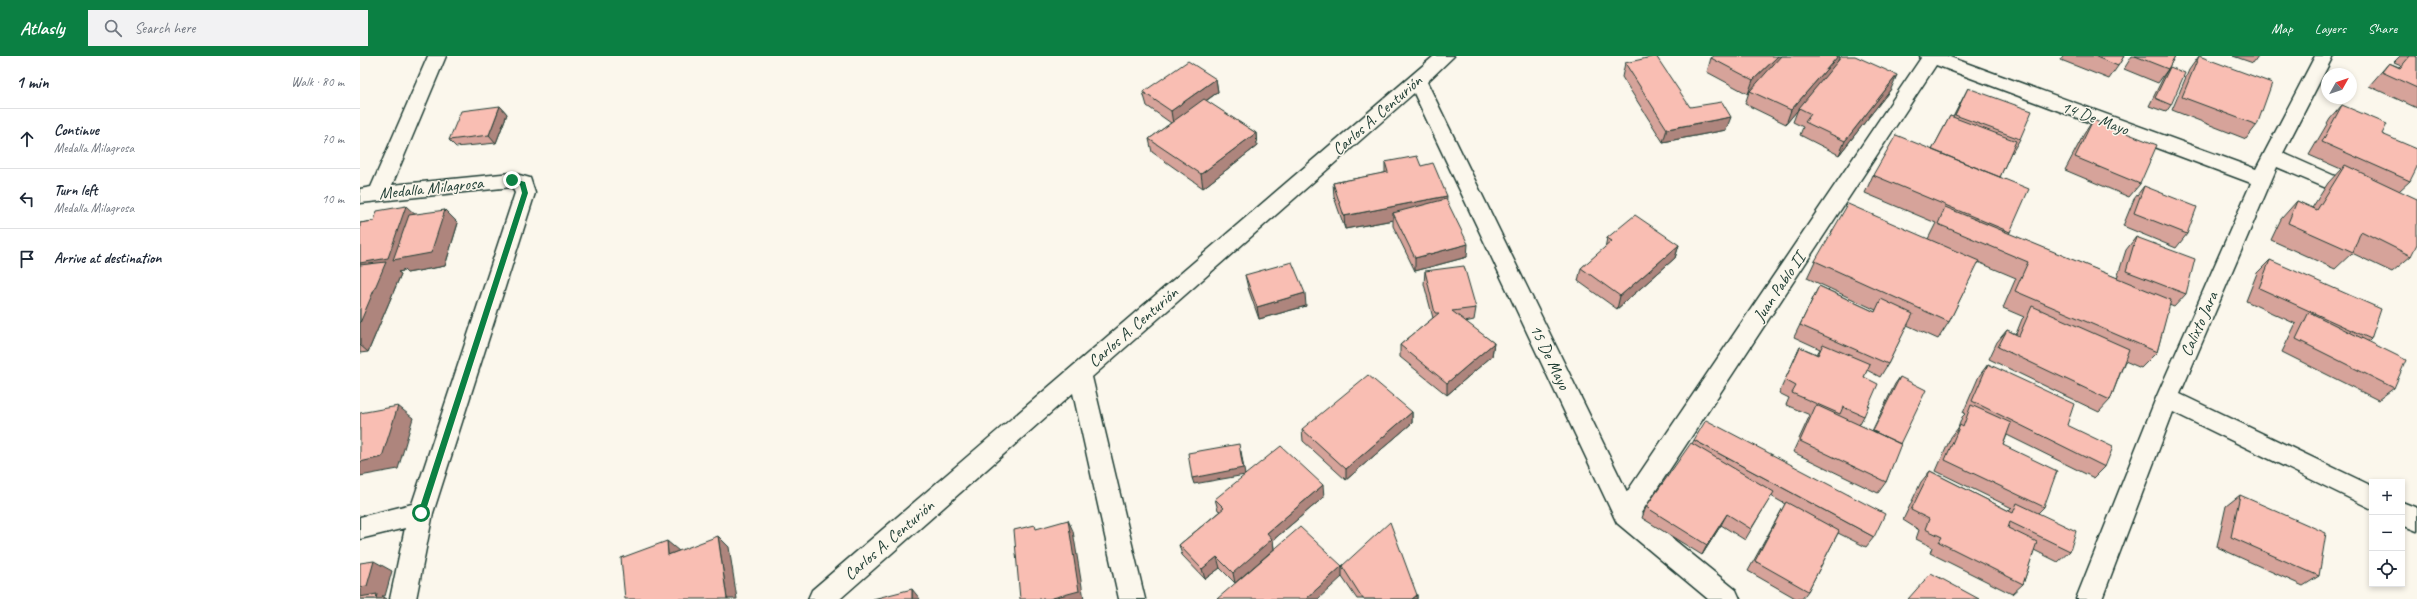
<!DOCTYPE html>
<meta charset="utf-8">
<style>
body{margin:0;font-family:Caveat,sans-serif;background:#f2f2f3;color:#1f2937}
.controls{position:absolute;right:12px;bottom:12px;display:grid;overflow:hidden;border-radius:0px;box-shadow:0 2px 6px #0003}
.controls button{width:36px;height:36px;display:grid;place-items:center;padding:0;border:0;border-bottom:1px solid #e0e1e3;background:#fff;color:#1f2937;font:20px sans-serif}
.compass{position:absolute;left:1961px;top:12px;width:36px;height:36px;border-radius:50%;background:#fff;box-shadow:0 2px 6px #0003;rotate:50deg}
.stop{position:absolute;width:12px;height:12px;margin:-9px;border:3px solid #0b8043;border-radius:50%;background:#fff}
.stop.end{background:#0b8043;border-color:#fff;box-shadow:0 1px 4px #0008}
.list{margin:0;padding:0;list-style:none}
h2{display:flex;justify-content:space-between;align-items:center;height:52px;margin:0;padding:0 16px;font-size:17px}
h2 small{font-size:13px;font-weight:400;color:#747a83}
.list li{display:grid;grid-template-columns:26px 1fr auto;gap:12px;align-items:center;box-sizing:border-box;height:60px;padding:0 16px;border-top:1px solid #e0e1e3}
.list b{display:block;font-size:15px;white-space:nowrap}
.list p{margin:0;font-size:13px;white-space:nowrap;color:#747a83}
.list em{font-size:13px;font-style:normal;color:#747a83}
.icon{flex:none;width:22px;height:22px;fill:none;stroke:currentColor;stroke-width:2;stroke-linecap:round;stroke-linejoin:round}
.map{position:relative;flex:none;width:2057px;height:543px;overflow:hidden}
header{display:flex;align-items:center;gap:24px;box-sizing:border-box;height:56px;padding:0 20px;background:#0b8043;color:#fff}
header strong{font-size:19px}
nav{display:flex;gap:22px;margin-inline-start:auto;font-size:14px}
.search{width:280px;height:36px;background:#f2f2f3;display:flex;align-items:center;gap:10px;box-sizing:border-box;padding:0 14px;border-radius:0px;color:#747a83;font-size:15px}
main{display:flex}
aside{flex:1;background:#fff}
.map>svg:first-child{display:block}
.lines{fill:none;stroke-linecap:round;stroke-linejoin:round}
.minor-casing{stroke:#1f3d34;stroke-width:3}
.minor{fill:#fbf7ec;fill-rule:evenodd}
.wall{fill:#d6a39a;stroke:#1f3d34}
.shaded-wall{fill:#ae857d;stroke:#1f3d34}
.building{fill:#f9beb3;stroke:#1f3d34}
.route{fill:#0b8043}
.labels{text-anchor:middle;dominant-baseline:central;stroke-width:3;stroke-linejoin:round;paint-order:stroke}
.street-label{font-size:17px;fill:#1f3d34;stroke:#fbf7ec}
</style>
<header>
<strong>Atlasly</strong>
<div class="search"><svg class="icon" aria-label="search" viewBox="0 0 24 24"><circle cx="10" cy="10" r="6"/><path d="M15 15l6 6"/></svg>Search here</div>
<nav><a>Map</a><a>Layers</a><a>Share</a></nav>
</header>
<main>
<aside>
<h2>1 min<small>Walk · 80 m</small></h2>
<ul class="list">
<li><svg class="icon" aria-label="ahead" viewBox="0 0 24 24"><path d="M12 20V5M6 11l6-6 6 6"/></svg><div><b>Continue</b><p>Medalla Milagrosa</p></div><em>70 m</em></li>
<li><svg class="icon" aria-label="left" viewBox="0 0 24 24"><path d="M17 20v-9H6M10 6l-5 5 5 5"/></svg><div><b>Turn left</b><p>Medalla Milagrosa</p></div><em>10 m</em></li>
<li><svg class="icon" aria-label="arrive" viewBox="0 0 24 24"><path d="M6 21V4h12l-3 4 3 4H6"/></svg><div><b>Arrive at destination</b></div></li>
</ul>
</aside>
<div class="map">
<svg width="2057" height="543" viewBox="0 0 2057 543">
<rect width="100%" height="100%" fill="#fbf7ec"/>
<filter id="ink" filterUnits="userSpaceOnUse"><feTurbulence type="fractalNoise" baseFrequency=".025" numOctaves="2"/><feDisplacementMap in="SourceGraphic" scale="8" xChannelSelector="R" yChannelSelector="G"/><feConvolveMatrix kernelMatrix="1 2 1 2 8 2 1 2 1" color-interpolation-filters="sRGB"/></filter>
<g filter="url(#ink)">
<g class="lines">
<defs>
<path id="minor" d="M68,0H86L32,129L152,117L170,122L175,137L73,457L56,543H30L45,472L0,483V461L52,448L155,137L152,131L0,147V133L11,131Z
M1074,0H1094L1067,26L1267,436L1561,2L1560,0H1587L1896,113L1955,0H1973L1923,97L2004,133L2007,138L2004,143L1997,145L1917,111L1820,338L2012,430V453L1813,356L1742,543H1716L1796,342L1891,127L1576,9L1281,457L1376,534L1380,543H1348L1257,467L1054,37L732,321L785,543H759L713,337L480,543H448L452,534Z
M2042,446L2057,452V475L2042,469Z"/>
</defs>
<!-- minor casing -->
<use href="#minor" class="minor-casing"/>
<!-- minor -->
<use href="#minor" class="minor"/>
</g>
<!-- wall -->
<path class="wall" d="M1703,0H1764L1758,10L1749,23L1701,4Z
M1772,0H1815L1808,13L1798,27L1764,13Z
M1839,0L1897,69L1886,83L1812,54L1829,14Z
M1873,0H1898L1893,7Z
M2040,0H2057V52L2009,30L2029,7L2039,11L2041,9L2034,6Z
M1351,2L1477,6L1531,33L1479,99L1440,79L1443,71L1433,66L1438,53L1426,68L1385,48L1389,36L1388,38L1347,16Z
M1265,7L1330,51L1366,74L1303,86L1262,21Z
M1810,11L1811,49L1806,56L1789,50L1805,18Z
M856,23L858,36L846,45L896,77L897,90L843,132L792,96L789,83L811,67L787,50L783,36Z
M1608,32L1660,83L1652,97L1651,96L1640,121L1650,176L1649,178L1757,222L1766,194L1776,181L1826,238L1814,251L1809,249L1797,296L1781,312L1765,305L1750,344L1739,356L1629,303L1637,286L1647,274L1656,278L1662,263L1664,261L1643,252L1656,222L1618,206L1589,266L1578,283L1547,269L1528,308L1520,321L1507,314L1504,321V360L1499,369L1512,375L1535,328L1540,321V388L1526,426L1518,437L1433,396L1450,359L1426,349L1429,342L1419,337L1440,291L1457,298L1460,293L1434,281L1459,230L1515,256L1516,254L1447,222L1455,205L1568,183L1576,167L1505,137L1513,119L1572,94L1590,60L1593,61Z
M1982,49L2022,78L2050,125L2039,135L2051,200L2032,216L1992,197L1975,213L1911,184L1921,163L1937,145L1952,152L1968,127L1981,113L1949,99L1970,63Z
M140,50L147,58L136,87L96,91L89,84Z
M1733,64L1780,128L1769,141L1705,114L1724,78Z
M1025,106L1061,110L1086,144L1107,201L1055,215L1033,170V164L985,173L974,141L973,127L1025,117Z
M1784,130L1827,178L1816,192L1763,170L1774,143Z
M55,158L98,167L85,210L47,217L43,213V215L38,216L41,218L8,296L0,297V167Z
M1247,182L1319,189L1315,202L1257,253L1218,225L1221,212L1245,192Z
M1910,204L2011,283L2008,286L2034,332L2018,344L1922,296L1935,269L1936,268L1886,245L1897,217Z
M1065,215L1116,252L1114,264L1105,266L1134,287L1132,300L1087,339L1040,301V289L1073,262L1064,228Z
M885,219L946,250L899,263L888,232Z
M1628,308L1707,369L1745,411L1734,422L1647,379L1643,389L1684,451L1678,457L1710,495L1698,506L1674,494L1663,528L1652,538L1570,497L1572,491L1556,483L1559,474L1543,464L1561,426L1570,415L1649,455L1652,452L1576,415L1591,381L1598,372L1602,361L1605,358L1603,357L1619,320Z
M1052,356V367L986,424L943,385L942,373Z
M1334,384L1514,481L1506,491L1478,477L1448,535L1442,543H1437L1388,515L1425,448L1411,440L1385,484L1361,469L1342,499L1282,462L1286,451L1332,388Z
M1880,439L1959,520L1943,530L1857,491L1866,450Z
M964,441L913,484L914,493L982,510L1057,539V543H997L982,521L875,527L860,512L845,523L822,499L819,489L860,455L858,454L855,443Z"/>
<!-- shaded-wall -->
<path class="shaded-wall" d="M1418,0H1427L1390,35L1388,38L1393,24Z
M1478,0H1480L1476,9L1426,68L1431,54Z
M1537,19L1531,33L1479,99L1485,85Z
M856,23L858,36L813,68L811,55Z
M140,50L147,58L136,87L129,79Z
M1371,61L1366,74L1303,86L1307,73Z
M896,77L897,90L843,132L841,118Z
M1087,140L1086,153L1033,157V164L985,173L984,160Z
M46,150L60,163L85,154L98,167L85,210L47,217L43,213V215L38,216L41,218L8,296L0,289V207Z
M1108,188L1107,201L1055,215V202Z
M1319,189L1315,202L1257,253L1260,240Z
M945,237L946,250L899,263L897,251Z
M1134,287L1132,300L1087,339V327Z
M38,350L53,362L38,413L0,420V406Z
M1052,356V367L986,424V413Z
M881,395L885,419L834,428L832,422Z
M963,429L964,441L913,484L914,493L875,527L873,517L907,477Z
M1367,458L1361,469L1342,499L1347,489Z
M708,464L713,475L724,543H689Z
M358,480L369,491L377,543H367Z
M307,485L319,495L308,499Z
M857,501L860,512L845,523L842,513Z
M14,505L32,515L25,540H22L27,543H0V531Z
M982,510V521L958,543H946Z
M552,533L560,543H552Z
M1057,539V543H1052Z"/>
<!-- building -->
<path class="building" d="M1296,0L1330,51L1362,46L1371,61L1307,73L1265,7Z
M1354,0H1418L1393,24L1351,2Z
M1421,0H1478L1431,54L1390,35Z
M1482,0H1495L1537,19L1485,85L1445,66L1451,58L1439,52Z
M1734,0H1764L1758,10Z
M1775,0H1815L1808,13Z
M1839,0L1912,27L1897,69L1822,41Z
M2050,0H2055L2057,1V32L2022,16L2029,7L2040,12Z
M828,5L856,23L811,55L783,36Z
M1810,11L1825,17L1811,49L1795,42Z
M1608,32L1672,55L1660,83L1595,59Z
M844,43L896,77L841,118L789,83Z
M1982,49L2027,68L2022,78L2057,93V111L2050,125L1962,86Z
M140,50L129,79L89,84L101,55Z
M1590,60L1656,85L1640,121L1572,94Z
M1733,64L1797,89L1780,128L1715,101Z
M1536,79L1669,133L1650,176L1513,119Z
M1057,100L1061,110L1073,107L1087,140L984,160L973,127L1028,116L1025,106Z
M1985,109L2057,143V188L2051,200L2001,175L1993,196L1928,167L1937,145L1957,154Z
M1784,130L1837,151L1827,178L1774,157Z
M1086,143L1108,188L1055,202L1033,157Z
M1488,148L1619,205L1589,266L1455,205Z
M46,150L28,202L0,207V167L14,165L17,155Z
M1585,151L1811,244L1797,296L1655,235L1668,206L1578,168Z
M85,154L71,197L33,204L49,159Z
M1275,159L1319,189L1260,240L1221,212L1252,185L1247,182Z
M1776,181L1835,203L1826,238L1766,215Z
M1910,204L2021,253L2011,283L1899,232Z
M26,206L0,267V209Z
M932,206L945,237L897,251L885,219Z
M1104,210L1116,252L1092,255L1134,287L1087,327L1040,289L1079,257H1075L1065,215Z
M1459,230L1515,256L1521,243L1553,258L1528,308L1440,269Z
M1672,250L1769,293L1750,344L1638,291L1647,274L1659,280Z
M1949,256L2046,304L2034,332L1936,283Z
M1463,288L1510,308L1504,321L1518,328L1504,360L1483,351L1480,358L1432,337L1436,330L1425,324L1440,291L1458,299Z
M1628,308L1714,348L1707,369L1753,391L1745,411L1612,345Z
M1008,319L1052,356L986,413L942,373Z
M1540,321L1566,334L1540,388L1513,375Z
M1456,349L1541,388L1526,426L1440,385Z
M1611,349L1651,367L1643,389L1697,415L1684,451L1585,404L1600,369L1603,371Z
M38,350L22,401L0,406V357Z
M1346,364L1525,458L1514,481L1334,384Z
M1331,387L1414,436L1391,473L1367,458L1347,489L1286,451Z
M879,388L883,412L832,422L828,397Z
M921,390L963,429L907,477L912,483L873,517L857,501L842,513L819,489L864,452L855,443Z
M1570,415L1653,457L1657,447L1716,475L1710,495L1650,466L1648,472L1677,486L1663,528L1579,486L1582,481L1565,473L1569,463L1551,454Z
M1880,439L1966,477L1959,520L1871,481Z
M1426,446L1479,475L1448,535L1395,505Z
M708,464L719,535L689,543H660L654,474L675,469L676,473Z
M1030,466L1057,539L1052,543H1003L982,510Z
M940,471L982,510L946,543H857Z
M358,480L367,543H265L261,502L307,485L308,499Z
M14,505L7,530L0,531V507Z
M1571,517L1619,543H1548Z
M552,533V543H513Z
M17,538L16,543H0V541Z"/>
</g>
<!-- route -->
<path class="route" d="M150,122L165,126L168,137L65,457L61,460L58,457L162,137L160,129L150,125Z"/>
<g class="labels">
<!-- street labels -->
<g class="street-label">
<text transform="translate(1017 59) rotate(-41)">Carlos A. Centurión</text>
<text transform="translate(1735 62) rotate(20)">14 De Mayo</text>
<text transform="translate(71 132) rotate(-6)">Medalla Milagrosa</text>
<text transform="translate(1419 231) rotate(-56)">Juan Pablo II</text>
<text transform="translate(1839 268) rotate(-66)">Calixto Jara</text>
<text transform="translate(773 271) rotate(-41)">Carlos A. Centurión</text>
<text transform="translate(1190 301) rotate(64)">15 De Mayo</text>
<text transform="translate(529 484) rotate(-41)">Carlos A. Centurión</text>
</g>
</g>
</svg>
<div class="controls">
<button>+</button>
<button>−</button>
<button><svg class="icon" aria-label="locate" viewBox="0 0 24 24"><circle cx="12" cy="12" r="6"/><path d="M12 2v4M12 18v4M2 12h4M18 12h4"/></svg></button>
</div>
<svg class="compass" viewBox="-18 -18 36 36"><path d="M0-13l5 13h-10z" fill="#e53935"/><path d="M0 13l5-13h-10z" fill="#747a83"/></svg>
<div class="stop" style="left:61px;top:457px"></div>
<div class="stop end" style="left:152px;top:124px"></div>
</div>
</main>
